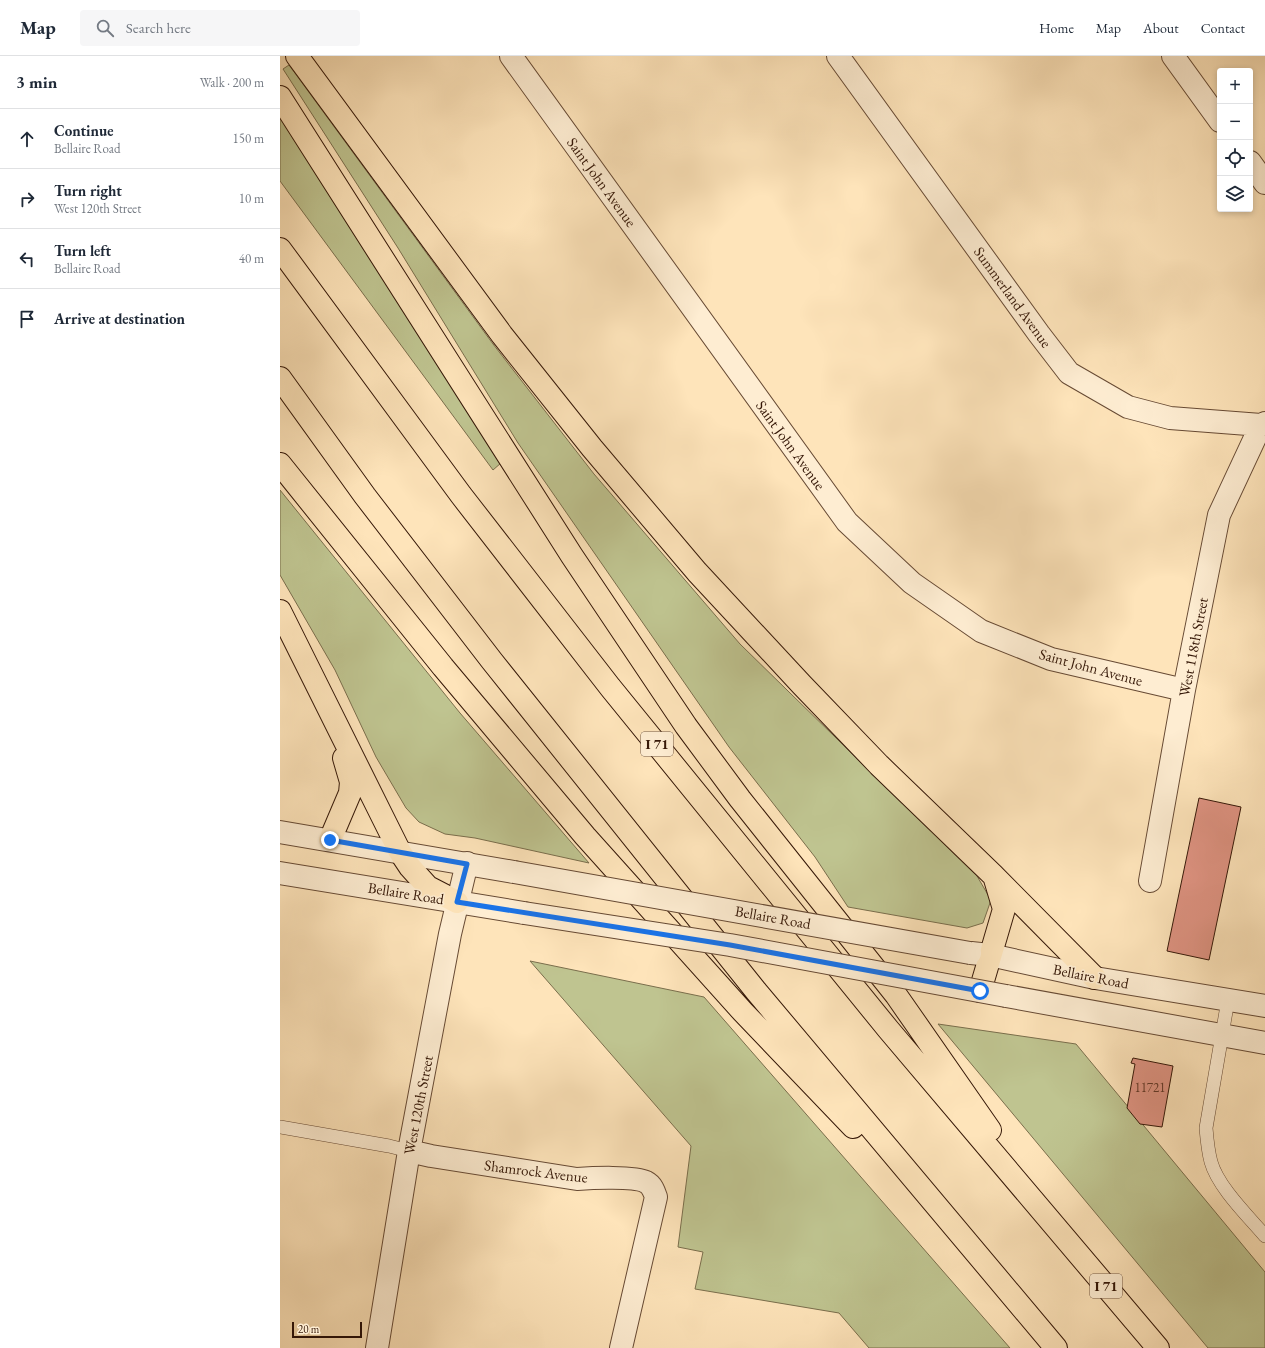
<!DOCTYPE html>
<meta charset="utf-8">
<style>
body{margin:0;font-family:"EB Garamond",serif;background:#f6f6f7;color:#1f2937}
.controls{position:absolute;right:12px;top:12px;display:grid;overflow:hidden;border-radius:4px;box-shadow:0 2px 6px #0003}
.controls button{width:36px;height:36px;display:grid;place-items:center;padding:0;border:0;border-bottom:1px solid #e0e1e3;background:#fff;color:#1f2937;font:20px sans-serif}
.scale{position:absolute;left:12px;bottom:10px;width:70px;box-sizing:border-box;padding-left:4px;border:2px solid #351707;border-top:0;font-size:11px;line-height:14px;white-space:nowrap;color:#351707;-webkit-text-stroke:3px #feedd2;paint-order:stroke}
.stop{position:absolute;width:12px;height:12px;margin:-9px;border:3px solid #1a73e8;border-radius:50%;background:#fff}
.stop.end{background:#1a73e8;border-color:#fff;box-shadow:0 1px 4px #0008}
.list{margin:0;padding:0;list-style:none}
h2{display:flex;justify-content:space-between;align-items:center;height:52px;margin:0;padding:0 16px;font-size:17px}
h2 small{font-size:13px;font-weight:400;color:#747a83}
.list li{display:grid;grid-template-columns:26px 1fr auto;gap:12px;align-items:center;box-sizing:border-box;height:60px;padding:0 16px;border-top:1px solid #e0e1e3}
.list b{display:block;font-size:15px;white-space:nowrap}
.list p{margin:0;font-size:13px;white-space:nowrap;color:#747a83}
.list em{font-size:13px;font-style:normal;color:#747a83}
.icon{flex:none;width:22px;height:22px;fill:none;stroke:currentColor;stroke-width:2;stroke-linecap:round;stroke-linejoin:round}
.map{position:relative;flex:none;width:985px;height:1292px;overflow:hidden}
header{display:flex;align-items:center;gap:24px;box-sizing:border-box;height:56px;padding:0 20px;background:#fff;border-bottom:1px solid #e0e1e3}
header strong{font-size:19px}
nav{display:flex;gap:22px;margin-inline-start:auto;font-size:14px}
.search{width:280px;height:36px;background:#f6f6f7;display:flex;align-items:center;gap:10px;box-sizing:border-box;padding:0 14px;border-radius:4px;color:#747a83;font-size:15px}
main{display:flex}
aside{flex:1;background:#fff}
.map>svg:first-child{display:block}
.green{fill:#bfc490;stroke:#7a6e4c}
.building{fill:#df9382;stroke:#351707}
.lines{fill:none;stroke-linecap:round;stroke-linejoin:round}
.service-casing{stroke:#674a34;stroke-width:14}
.minor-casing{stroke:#674a34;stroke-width:24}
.tertiary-casing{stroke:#674a34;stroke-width:24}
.motorway-casing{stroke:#351707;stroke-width:24}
.service{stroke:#feedd2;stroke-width:13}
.minor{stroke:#feedd2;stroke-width:22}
.tertiary{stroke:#feedd2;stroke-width:22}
.motorway{stroke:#fee4ba;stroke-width:22}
.tertiary-bridge-casing{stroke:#674a34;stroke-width:24;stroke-linecap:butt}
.tertiary-bridge{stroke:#feedd2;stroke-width:22}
.route{stroke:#1a73e8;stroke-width:5}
.labels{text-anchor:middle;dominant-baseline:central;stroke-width:3;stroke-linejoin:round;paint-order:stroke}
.number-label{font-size:13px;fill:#603626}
.shield{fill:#feedd2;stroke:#715744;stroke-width:1}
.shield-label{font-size:14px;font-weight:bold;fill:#351707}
.street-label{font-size:15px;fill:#351707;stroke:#feedd2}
</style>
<header>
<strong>Map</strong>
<div class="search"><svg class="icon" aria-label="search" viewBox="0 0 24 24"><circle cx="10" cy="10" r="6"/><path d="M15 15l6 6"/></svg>Search here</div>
<nav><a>Home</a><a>Map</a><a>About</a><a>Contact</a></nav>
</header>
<main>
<aside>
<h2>3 min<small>Walk · 200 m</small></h2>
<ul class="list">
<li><svg class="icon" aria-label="ahead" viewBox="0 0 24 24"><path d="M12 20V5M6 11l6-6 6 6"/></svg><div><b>Continue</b><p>Bellaire Road</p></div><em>150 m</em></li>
<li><svg class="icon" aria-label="right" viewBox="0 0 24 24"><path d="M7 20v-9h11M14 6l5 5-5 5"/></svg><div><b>Turn right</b><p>West 120th Street</p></div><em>10 m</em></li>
<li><svg class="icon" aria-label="left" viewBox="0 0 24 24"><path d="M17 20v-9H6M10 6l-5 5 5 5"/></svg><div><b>Turn left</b><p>Bellaire Road</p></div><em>40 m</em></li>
<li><svg class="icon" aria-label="arrive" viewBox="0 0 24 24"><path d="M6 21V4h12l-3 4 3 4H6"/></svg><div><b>Arrive at destination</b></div></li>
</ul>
</aside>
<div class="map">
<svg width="985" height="1292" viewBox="0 0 985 1292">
<rect width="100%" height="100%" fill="#fee4ba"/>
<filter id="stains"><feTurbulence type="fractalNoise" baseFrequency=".005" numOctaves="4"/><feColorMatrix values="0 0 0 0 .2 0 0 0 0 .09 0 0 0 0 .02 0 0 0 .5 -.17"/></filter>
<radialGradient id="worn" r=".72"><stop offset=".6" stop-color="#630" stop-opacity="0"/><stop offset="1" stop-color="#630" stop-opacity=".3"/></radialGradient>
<!-- green -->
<path class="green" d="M9,9L213,288L314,418L460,588L697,820L711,844L703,867L687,872L568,851L535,801L449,691L238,387L118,192L3,13Z
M0,61L221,407L213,414L0,125Z
M0,434L180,657L309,807L195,782L165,778L139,766L126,752L96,701L55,614L0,519Z
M250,905L424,941L730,1292H589L559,1257L415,1233L423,1196L398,1191L411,1090Z
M658,968L796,988L985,1216V1292H928Z"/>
<!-- building -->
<path class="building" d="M919,742L961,751L929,904L887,895Z
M853,1002L893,1010L882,1071L860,1068L847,1052L855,1008L851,1007Z"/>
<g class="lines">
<defs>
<path id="service" d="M948,944L926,1072C927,1084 928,1095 931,1106C938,1131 968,1160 985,1180
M0,1071L109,1090L129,1095"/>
<path id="minor" d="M231,0L567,466L632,527L701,575L771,603L904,634
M558,0L759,278L789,317L848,351L890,362L981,369
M893,0L940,65
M970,106L985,127
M870,825L904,634L939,459L981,369L985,367
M129,1095L151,1100L297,1123C311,1122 355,1120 366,1126C372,1129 374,1135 376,1141L341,1292
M97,1292L129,1095L170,878L187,807"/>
<path id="tertiary" d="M0,776L234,816
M0,817L244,857
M691,897L710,899L815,922L985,950
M726,940L985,987"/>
<path id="motorway" d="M17,0L222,279L312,392L417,516L522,629L599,709L714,820L815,922
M0,41L292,500L406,670L460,743L616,939L710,1074
M0,193L181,439L330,631L608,973L878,1292
M0,322L85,440L212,605L476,935L776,1292
M0,408L163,611L305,780L463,956L573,1071
M0,555L120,796L130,811L148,831L177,846
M50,784L70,737L71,726L64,702
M700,935L724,853L715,823"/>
</defs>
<!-- service casing -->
<use href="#service" class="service-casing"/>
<!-- minor casing -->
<use href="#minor" class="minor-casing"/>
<!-- tertiary casing -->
<use href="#tertiary" class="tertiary-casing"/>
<!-- motorway casing -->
<use href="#motorway" class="motorway-casing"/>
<!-- service -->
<use href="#service" class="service"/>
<!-- minor -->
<use href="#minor" class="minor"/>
<!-- tertiary -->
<use href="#tertiary" class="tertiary"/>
<!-- motorway -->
<use href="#motorway" class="motorway"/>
<defs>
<path id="tertiary-bridge" d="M234,816L690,897
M244,857L450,889L726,940"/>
</defs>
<!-- tertiary-bridge casing -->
<use href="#tertiary-bridge" class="tertiary-bridge-casing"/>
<!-- tertiary-bridge -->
<use href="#tertiary-bridge" class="tertiary-bridge"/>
</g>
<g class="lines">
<!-- route -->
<path class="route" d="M50,784L187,808L177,846L450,889L700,935"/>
</g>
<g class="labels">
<!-- number labels -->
<g class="number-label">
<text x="870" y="1031">11721</text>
</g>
<!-- shield labels -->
<g class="shield">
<rect x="361" y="676" width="32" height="24" rx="3"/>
<rect x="810" y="1218" width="32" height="24" rx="3"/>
</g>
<g class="shield-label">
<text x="377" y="688">I 71</text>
<text x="826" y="1230">I 71</text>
</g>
<!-- street labels -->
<g class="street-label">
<text transform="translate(322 126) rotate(54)">Saint John Avenue</text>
<text transform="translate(733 241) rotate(54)">Summerland Avenue</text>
<text transform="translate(511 389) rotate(54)">Saint John Avenue</text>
<text transform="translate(913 591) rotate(-79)">West 118th Street</text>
<text transform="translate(811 611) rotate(15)">Saint John Avenue</text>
<text transform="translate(126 837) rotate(9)">Bellaire Road</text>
<text transform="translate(493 861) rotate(10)">Bellaire Road</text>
<text transform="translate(811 920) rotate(11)">Bellaire Road</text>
<text transform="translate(138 1049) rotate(-79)">West 120th Street</text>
<text transform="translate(256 1115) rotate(7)">Shamrock Avenue</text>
</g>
</g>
<rect width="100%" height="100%" filter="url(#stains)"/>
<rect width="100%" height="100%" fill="url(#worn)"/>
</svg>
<div class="controls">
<button>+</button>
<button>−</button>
<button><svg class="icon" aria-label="locate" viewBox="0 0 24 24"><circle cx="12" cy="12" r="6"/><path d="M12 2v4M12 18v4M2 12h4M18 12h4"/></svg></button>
<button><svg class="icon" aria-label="layers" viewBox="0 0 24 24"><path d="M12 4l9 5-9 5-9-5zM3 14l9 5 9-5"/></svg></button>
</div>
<div class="scale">20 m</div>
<div class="stop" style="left:700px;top:935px"></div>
<div class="stop end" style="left:50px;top:784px"></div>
</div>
</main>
